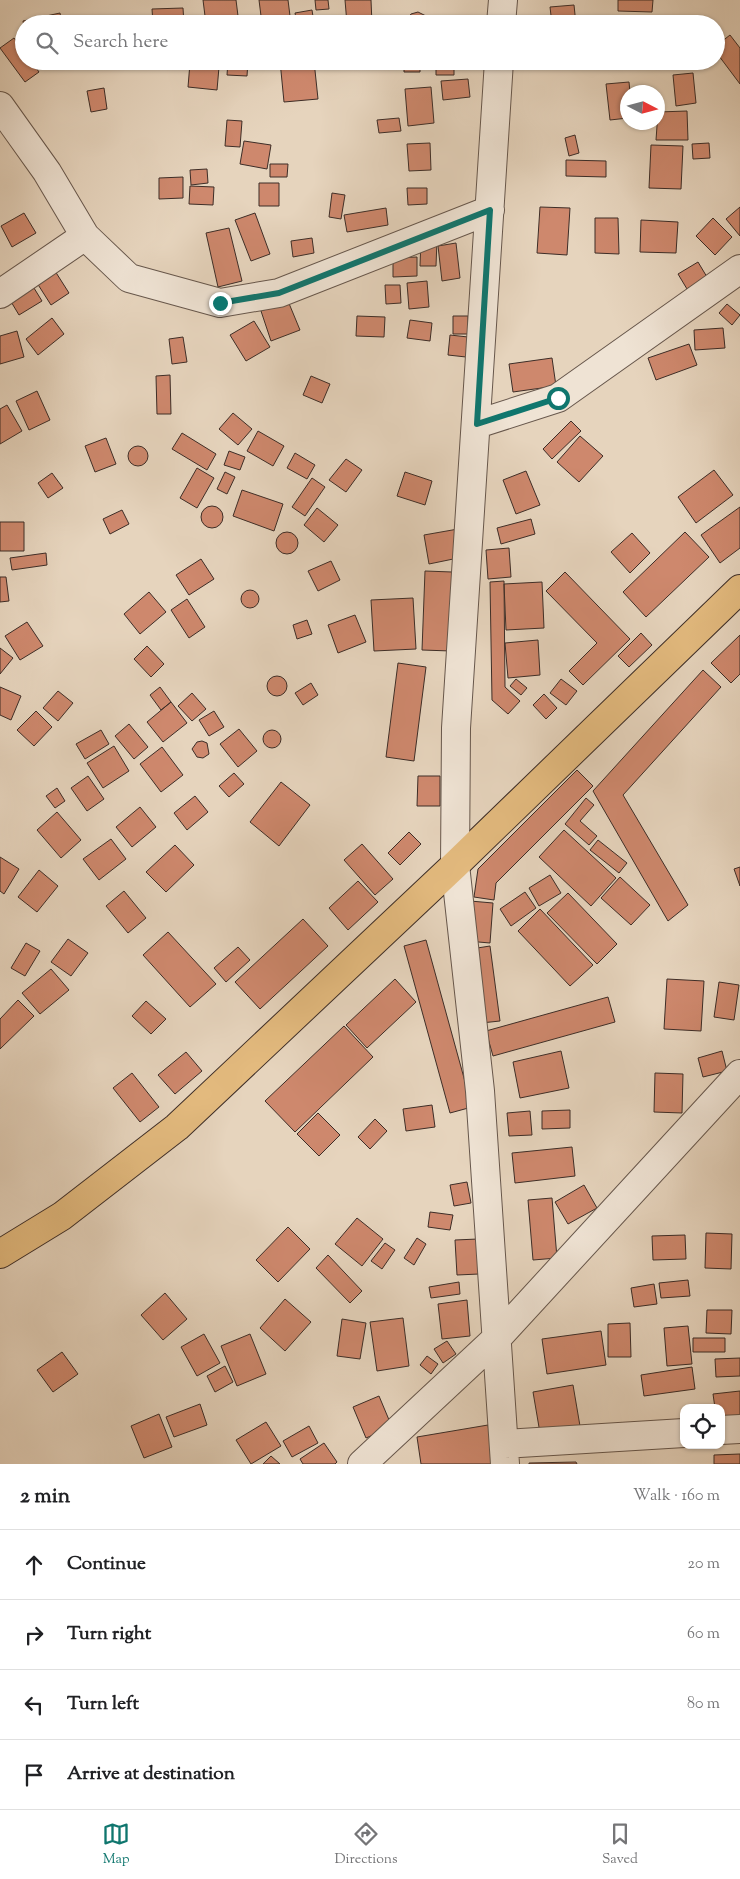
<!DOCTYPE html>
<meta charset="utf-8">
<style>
body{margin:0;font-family:"Sorts Mill Goudy",serif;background:#f2f2f2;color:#202124}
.controls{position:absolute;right:15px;bottom:15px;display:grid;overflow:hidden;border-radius:10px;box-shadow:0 1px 4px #0004}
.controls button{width:45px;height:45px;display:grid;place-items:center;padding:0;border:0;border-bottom:1px solid #e0e0e0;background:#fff;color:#202124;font:25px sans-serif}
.compass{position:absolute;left:620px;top:85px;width:45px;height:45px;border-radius:50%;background:#fff;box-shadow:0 1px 4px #0004;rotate:96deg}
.stop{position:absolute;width:15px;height:15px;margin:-11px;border:4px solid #0f766e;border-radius:50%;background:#fff}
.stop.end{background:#0f766e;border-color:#fff;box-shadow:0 1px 5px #0008}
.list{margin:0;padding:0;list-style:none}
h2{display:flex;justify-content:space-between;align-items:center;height:65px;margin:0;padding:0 20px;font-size:21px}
h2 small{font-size:16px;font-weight:400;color:#757577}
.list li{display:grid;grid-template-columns:32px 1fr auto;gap:15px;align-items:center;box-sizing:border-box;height:70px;padding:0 20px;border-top:1px solid #e0e0e0}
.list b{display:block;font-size:19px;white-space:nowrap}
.list em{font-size:16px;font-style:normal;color:#757577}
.icon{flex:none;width:28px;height:28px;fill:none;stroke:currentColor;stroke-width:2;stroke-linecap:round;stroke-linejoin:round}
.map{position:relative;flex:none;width:740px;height:1464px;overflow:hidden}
.search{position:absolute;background:#fff;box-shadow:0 1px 4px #0004;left:15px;right:15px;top:15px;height:55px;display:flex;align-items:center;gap:12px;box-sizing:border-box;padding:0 18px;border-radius:28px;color:#757577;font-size:19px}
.sheet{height:345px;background:#fff}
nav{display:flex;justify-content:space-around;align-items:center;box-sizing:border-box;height:70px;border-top:1px solid #e0e0e0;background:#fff;font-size:14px;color:#757577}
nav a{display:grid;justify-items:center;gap:2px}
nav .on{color:#0f766e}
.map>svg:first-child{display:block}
.building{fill:#ce886d;stroke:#3d2d27}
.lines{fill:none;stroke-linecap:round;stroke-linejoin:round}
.minor-casing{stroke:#67574c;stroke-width:30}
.major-casing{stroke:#3d2d27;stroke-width:30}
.minor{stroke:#efe3d4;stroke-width:28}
.major{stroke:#e3ba7e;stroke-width:28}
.route{stroke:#0f766e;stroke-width:6}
</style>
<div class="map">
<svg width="740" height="1464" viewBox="0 0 740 1464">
<rect width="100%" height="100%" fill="#e6d4bd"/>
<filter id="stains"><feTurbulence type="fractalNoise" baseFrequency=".004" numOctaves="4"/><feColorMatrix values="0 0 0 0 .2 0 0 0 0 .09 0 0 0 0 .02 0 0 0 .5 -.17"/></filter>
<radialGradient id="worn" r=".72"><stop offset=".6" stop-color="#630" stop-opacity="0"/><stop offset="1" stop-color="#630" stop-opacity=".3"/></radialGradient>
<!-- building -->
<path class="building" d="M203,0H236L239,24H206Z
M259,0H288L291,24H262Z
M315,0H328L329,9L316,10Z
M345,0H371L372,24H347Z
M618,0H653L652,12L618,11Z
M574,5L576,24H552L550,7Z
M183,8L184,24H153L152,9Z
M312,10L314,23L297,24L295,13Z
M418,12L426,16L427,24H407L406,21L411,14Z
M60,13L62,24H24V27L23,21Z
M652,17L653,24H626L625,22Z
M596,18L615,20V24H596Z
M730,35L740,48V84L716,52V46Z
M14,38L24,51V61H31L39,72L25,82L0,48Z
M57,61H76V66L58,68Z
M80,61H114V68L80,69Z
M140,61H160V66H140Z
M228,61H248L247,76L227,75Z
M280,61H314L318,99L284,102Z
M404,61H420V72H404Z
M436,61H454V75H436Z
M190,63L219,67L217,90L188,87Z
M693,73L696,103L676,106L673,75Z
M468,79L470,97L443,100L441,81Z
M629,82L630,92H628V118L610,120L606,84Z
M431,87L434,123L408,126L405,89Z
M104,88L107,109L91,112L87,91Z
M687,111L688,140H656L658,112Z
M399,118L401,131L379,133L377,120Z
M227,120L242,121L240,147L225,146Z
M575,135L579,153L569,156L565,138Z
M244,141L271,145L267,169L240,164Z
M430,143L431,170L409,171L407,144Z
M709,143L710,158L693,159L692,144Z
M651,145L683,146L681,189L649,188Z
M566,160L606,161V177L566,176Z
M270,164H288L287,177H270Z
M207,169L208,183L191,185L190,170Z
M183,177V198L159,199V178Z
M259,183H279V206H259Z
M190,186L214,187L213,205L189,204Z
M407,188H427V204L408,205Z
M332,193L345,195L341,219L329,217Z
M540,207L570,208L567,255L537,253Z
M740,207V236L726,219Z
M386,208L388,225L347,232L344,215Z
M24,213L36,233L12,247L1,226Z
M255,213L270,254L251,261L235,220Z
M595,218H618L619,254L595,253Z
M713,218L732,237L715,255L696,236Z
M641,220L678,222L676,253L640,252Z
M229,228L242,281L218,287L206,233Z
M312,238L314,253L293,257L291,241Z
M421,240H437L436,266H420Z
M456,243L460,278L442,281L438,246Z
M417,257V276L393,277V258Z
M698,262L707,277L687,289L678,274Z
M55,271L69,293L51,305L37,283Z
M29,280L42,301L19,315L7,295Z
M427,281L429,307L409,309L407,283Z
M385,285H400L401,303L386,304Z
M288,301L300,330L271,341L261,311Z
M727,304L740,315L732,325L719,313Z
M357,316L385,317L384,337L356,336Z
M453,316H468V334H453Z
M52,318L64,334L38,355L26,339Z
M410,320L432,323L430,341L407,338Z
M254,321L270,347L246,361L230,335Z
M723,328L725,348L695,350L694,330Z
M17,331L24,357L0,364V336Z
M450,335L468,337L466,357L448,355Z
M183,337L187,362L172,364L169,339Z
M689,344L697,365L656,380L648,358Z
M552,358L556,386L513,392L509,364Z
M170,375L171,414H157L156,376Z
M311,376L330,384L322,403L303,395Z
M37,391L50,420L29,430L16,401Z
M7,405L22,431L0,444V409Z
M233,413L252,429L238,445L219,429Z
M571,421L581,431L552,459L543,449Z
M258,431L284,446L273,466L247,451Z
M182,433L216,454L207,470L172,449Z
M580,436L603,456L579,482L557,462Z
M106,438L116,464L95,472L85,446Z
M128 456a10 10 0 1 1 20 0a10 10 0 1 1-20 0Z
M229,451L245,457L240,470L224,465Z
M295,453L315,465L307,479L287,468Z
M346,459L362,470L346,492L329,480Z
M197,468L214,478L197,508L180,498Z
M714,470L733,495L696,523L678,497Z
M526,471L540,505L516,514L503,480Z
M225,472L235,477L227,494L217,489Z
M405,472L432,481L425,505L397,496Z
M52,473L63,488L48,498L38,483Z
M312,478L325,487L305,516L292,507Z
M242,490L283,504L274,531L233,516Z
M201 517a11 11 0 1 1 22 0a11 11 0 1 1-22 0Z
M740,507V548L720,563L701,535Z
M317,508L338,525L324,542L304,525Z
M122,510L129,524L110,534L103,519Z
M531,519L535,534L501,544L497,528Z
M0,522H24V551H0Z
M458,529L463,557L429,564L424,535Z
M685,532L709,557L646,617L623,592Z
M276 543a11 11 0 1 1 22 0a11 11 0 1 1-22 0Z
M632,533L650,553L630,573L611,552Z
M509,548L511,577L488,579L486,550Z
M46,553L47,565L12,570L10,558Z
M201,559L214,579L189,595L176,575Z
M331,561L340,580L318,591L308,571Z
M425,571L452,572L451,651L422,650Z
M565,572L630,639L583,685L569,671L597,643L546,591Z
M0,577H6L9,601L0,602Z
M504,581L505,687L520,701L508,714L492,700L490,582Z
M542,582L544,628L506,630L504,584Z
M241 599a9 9 0 1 1 18 0a9 9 0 1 1-18 0Z
M149,592L166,612L140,634L124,614Z
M413,598L416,649L374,651L371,600Z
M187,599L205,627L189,638L171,610Z
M355,615L366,642L338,653L328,625Z
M307,620L312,634L297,639L293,625Z
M27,622L43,646L20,660L5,636Z
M641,633L652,645L629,667L618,656Z
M740,635V674L731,683L711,663Z
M538,640L540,675L508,678L505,643Z
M147,646L164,664L151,677L134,659Z
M0,648L13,658L0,674Z
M398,663L426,667L414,761L386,757Z
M703,670L721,687L623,795L688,905L668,921L593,791Z
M267 686a10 10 0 1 1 20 0a10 10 0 1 1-20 0Z
M516,679L527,688L521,695L510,686Z
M561,679L577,691L566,705L550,693Z
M311,683L318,695L303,705L295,693Z
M0,687L21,696L11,720L0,715Z
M160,687L171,702L161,710L150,695Z
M58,691L73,703L58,721L43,708Z
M192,693L206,709L192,721L178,706Z
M544,694L557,708L546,719L533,705Z
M171,702L187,723L163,742L147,722Z
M36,711L52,727L34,746L17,730Z
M214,711L224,727L209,736L199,720Z
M129,724L148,747L134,759L115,736Z
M239,729L257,751L238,767L220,744Z
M101,730L109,744L85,759L76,744Z
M263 739a9 9 0 1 1 18 0a9 9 0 1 1-18 0Z
M202,741L207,743L209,754L203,758L197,757L192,749L197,742Z
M114,746L129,771L103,788L87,763Z
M162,747L183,775L161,792L140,764Z
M577,770L593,786L496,883L494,900L474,897L478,869Z
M234,773L244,784L229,797L219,786Z
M88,776L104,799L87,811L71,788Z
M418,776H440V806H417Z
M281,782L310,805L279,846L250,822Z
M57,788L65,801L55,808L46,796Z
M195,796L208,812L187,830L174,813Z
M586,798L594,805L580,821L597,836L589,845L565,824Z
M140,807L156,827L132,847L116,827Z
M57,812L81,840L61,858L37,830Z
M564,830L616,878L591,906L539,857Z
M409,832L421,844L400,865L388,853Z
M111,839L126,859L99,880L83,859Z
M598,840L627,863L619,873L590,850Z
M362,844L393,879L375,895L344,860Z
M175,845L194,865L166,892L146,872Z
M0,857L19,869L4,894L0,891Z
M740,867V886L734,869Z
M39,870L58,886L37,912L18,897Z
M550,875L561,893L539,906L529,888Z
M620,877L650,905L631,925L601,898Z
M358,881L378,902L348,930L329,908Z
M124,891L146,918L128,933L106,906Z
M525,892L536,908L511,926L500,909Z
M568,893L617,944L597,964L547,913Z
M470,901L493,903L490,943L467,941Z
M540,909L593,965L570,986L518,931Z
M303,919L328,946L260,1009L235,982Z
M168,932L216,984L190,1007L143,955Z
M68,939L88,953L71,976L51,962Z
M426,940L472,1107L450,1113L404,946Z
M26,943L40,951L25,976L11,968Z
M490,946L500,1021L481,1023L471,949Z
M238,947L250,960L226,982L214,968Z
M51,969L69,990L40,1014L22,993Z
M395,979L416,1002L367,1048L346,1025Z
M667,979L704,981L701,1031L664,1029Z
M719,982L739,985L734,1020L714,1017Z
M608,997L615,1022L493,1056L486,1031Z
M18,1000L34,1016L0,1049V1019Z
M146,1001L166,1019L151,1034L132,1016Z
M344,1026L373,1057L295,1132L265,1101Z
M561,1051L569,1088L520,1098L513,1062Z
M722,1051L727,1071L703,1077L698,1058Z
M186,1052L202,1071L175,1094L158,1075Z
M132,1073L159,1107L140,1122L113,1088Z
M655,1073L683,1074L682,1113L654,1112Z
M432,1105L435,1127L406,1131L403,1109Z
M570,1110V1128L542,1129V1111Z
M530,1111L532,1135L509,1136L507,1113Z
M318,1113L340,1135L319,1156L297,1134Z
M375,1119L387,1131L370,1149L358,1137Z
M572,1147L575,1176L515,1183L512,1153Z
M467,1182L471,1203L454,1206L450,1185Z
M584,1185L597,1208L568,1224L555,1202Z
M552,1198L557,1258L533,1260L528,1200Z
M430,1212L453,1215L450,1230L428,1227Z
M357,1218L383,1239L362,1266L335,1244Z
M288,1227L310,1249L278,1282L256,1260Z
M706,1233L732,1234L731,1269L705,1268Z
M685,1235L686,1259L653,1260L652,1236Z
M417,1238L426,1244L414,1265L404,1258Z
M478,1239L479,1274L457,1275L455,1240Z
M385,1243L395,1250L382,1269L371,1261Z
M328,1255L362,1291L350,1303L316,1268Z
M688,1280L690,1296L661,1298L659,1283Z
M459,1282L460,1294L431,1298L429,1287Z
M654,1284L657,1304L634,1307L631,1288Z
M165,1293L187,1319L163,1340L141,1315Z
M285,1299L311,1322L285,1351L260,1328Z
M467,1300L470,1336L442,1339L438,1304Z
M707,1310H732L731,1334L706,1333Z
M403,1318L409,1366L377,1371L370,1322Z
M342,1319L366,1323L360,1359L337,1356Z
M630,1323L631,1357H608V1324Z
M688,1326L692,1364L667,1366L664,1328Z
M601,1331L606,1365L547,1374L542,1339Z
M204,1334L220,1363L197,1376L181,1347Z
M250,1334L266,1374L237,1386L221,1346Z
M693,1338H725V1352H693Z
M447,1341L456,1354L443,1363L434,1349Z
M62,1352L78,1374L53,1392L37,1370Z
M427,1356L438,1364L431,1374L420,1365Z
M740,1358V1376L716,1377L715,1359Z
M225,1366L233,1382L215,1392L207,1376Z
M692,1367L695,1389L644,1396L641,1375Z
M573,1385L580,1426L540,1433L533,1392Z
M740,1391V1416L721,1418V1408H715L713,1394Z
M379,1396L392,1427L366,1438L353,1407Z
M200,1404L207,1425L174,1437L166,1417Z
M159,1414L172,1447L144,1458L131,1426Z
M266,1422L281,1446L251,1464L236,1440Z
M488,1425L494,1464H421L417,1437Z
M309,1426L318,1443L292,1457L283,1441Z
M324,1443L337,1462L335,1464H303L300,1459Z
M740,1454V1464H714V1455Z
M271,1456L280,1464H263Z
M576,1462L577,1464H529V1463Z"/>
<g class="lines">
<defs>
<path id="minor" d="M501,24L503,0
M499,61L456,728L455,865L480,1091L505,1464
M0,106L47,172L85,236L129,278L220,303L279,293L490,210
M0,294L85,236
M477,424L558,398L740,269
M721,1430L740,1429
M504,1444L684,1433
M362,1464L497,1338L740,1074"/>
<path id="major" d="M0,1254L62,1216L177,1127L455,865L740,589"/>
</defs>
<!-- minor casing -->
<use href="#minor" class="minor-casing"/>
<!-- major casing -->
<use href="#major" class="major-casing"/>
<!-- minor -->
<use href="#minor" class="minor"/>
<!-- major -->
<use href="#major" class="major"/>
</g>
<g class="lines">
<!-- route -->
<path class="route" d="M220,303L279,293L490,210L477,424L558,398"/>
</g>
<rect width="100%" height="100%" filter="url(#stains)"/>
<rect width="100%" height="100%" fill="url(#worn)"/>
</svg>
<div class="controls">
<button><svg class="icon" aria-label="locate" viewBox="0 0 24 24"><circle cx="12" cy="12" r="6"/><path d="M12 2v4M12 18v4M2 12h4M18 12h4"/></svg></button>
</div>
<svg class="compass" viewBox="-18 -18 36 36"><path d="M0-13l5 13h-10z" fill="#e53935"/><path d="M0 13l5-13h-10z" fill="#757577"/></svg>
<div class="stop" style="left:558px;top:398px"></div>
<div class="stop end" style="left:220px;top:303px"></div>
<div class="search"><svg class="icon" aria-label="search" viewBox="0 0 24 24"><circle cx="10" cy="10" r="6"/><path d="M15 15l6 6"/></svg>Search here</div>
</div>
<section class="sheet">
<h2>2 min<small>Walk · 160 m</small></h2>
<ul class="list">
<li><svg class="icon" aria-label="ahead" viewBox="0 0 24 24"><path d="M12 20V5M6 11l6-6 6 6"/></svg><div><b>Continue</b></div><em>20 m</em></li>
<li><svg class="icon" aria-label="right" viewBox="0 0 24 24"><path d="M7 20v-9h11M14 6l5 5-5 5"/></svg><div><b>Turn right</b></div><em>60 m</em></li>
<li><svg class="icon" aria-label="left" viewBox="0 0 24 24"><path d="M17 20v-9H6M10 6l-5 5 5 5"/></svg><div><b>Turn left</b></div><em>80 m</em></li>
<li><svg class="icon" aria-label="arrive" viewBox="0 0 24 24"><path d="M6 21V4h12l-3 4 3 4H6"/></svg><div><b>Arrive at destination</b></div></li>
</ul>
</section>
<nav>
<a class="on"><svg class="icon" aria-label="map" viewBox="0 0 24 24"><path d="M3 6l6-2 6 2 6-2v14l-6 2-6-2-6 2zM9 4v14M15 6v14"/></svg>Map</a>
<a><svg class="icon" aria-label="directions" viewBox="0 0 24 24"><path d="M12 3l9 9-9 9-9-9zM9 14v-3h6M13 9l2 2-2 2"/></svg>Directions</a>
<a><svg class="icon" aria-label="saved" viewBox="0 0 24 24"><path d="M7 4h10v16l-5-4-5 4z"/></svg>Saved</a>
</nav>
